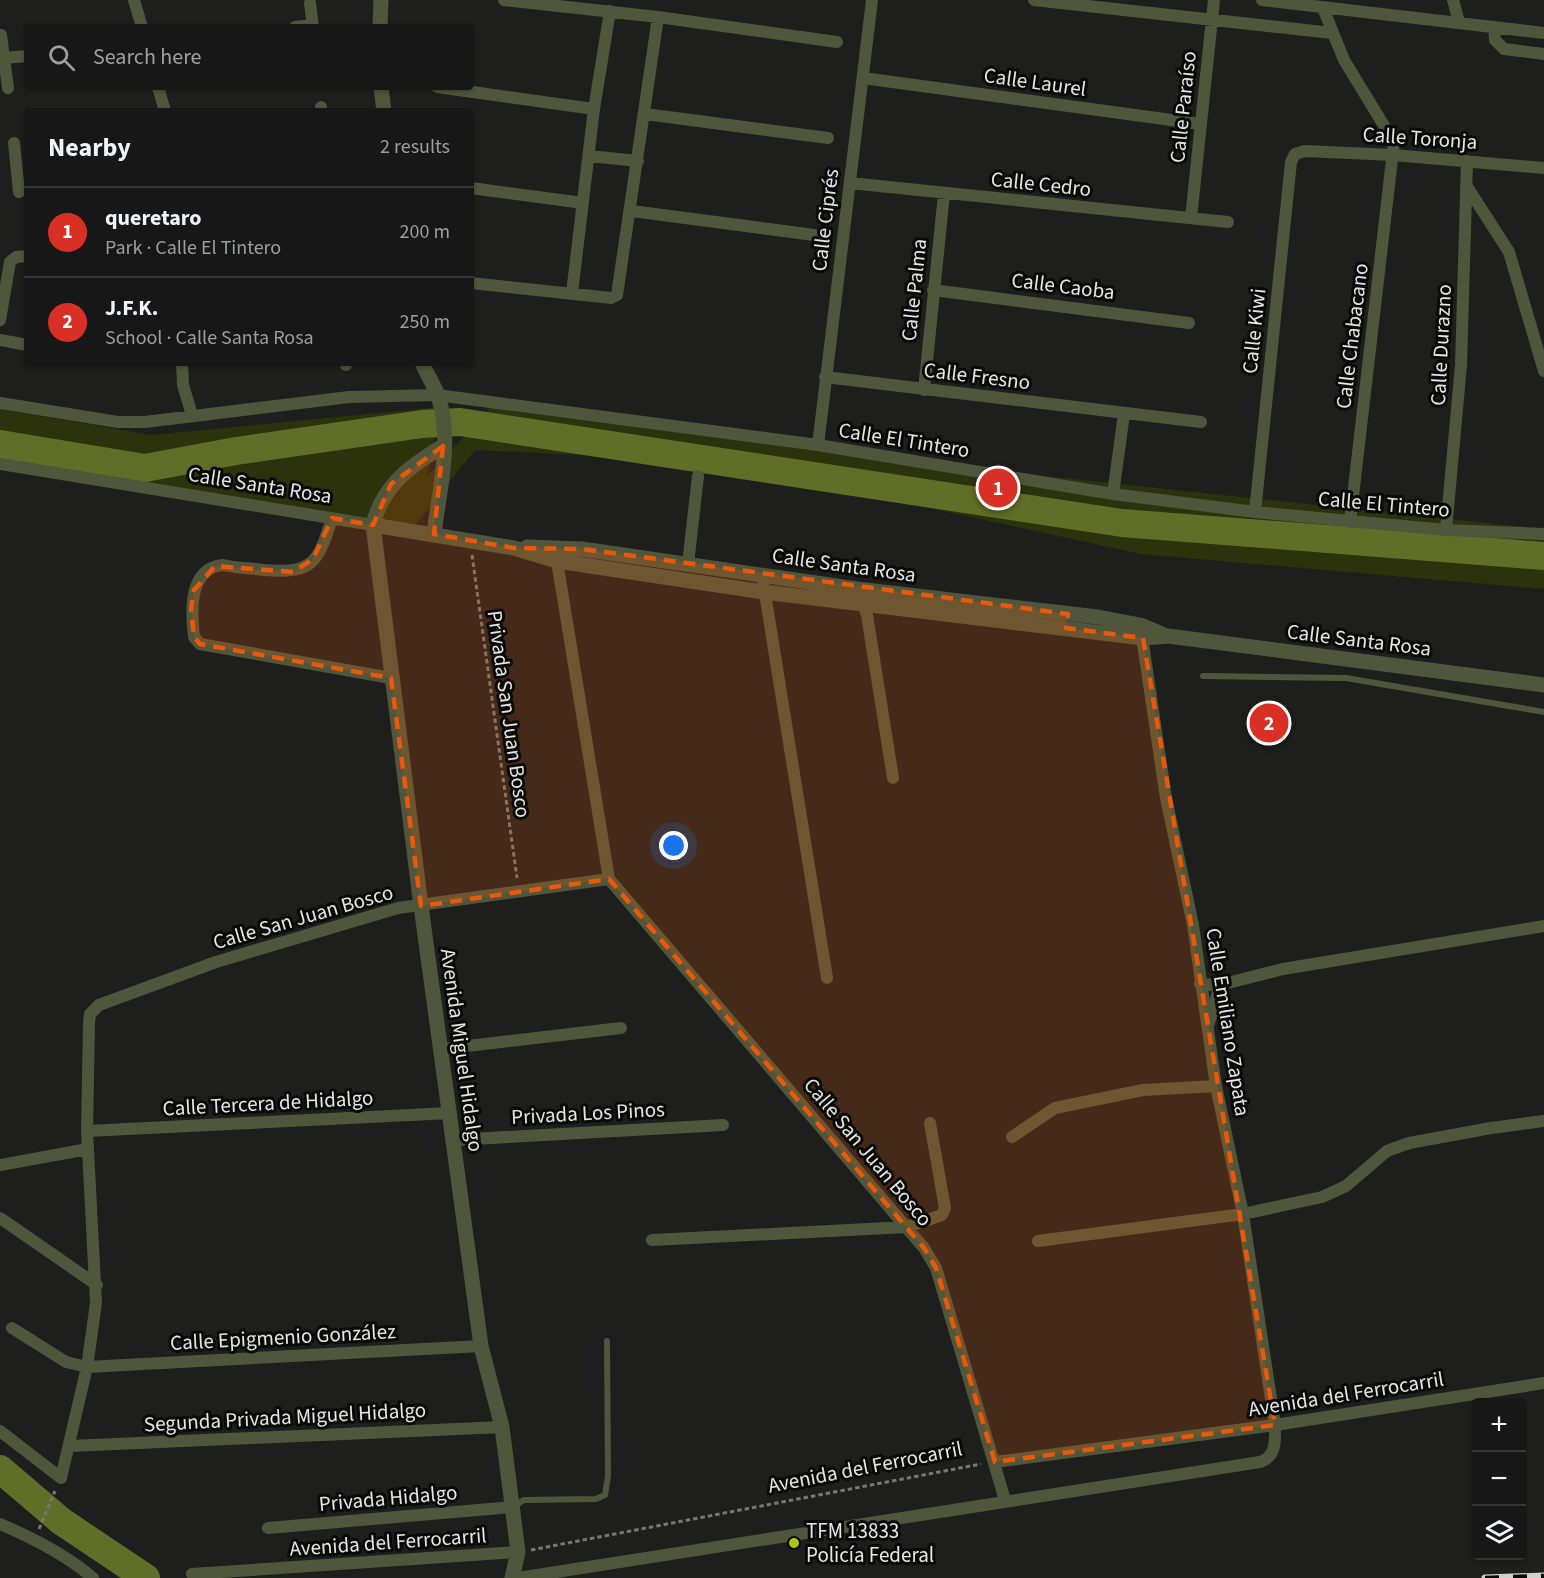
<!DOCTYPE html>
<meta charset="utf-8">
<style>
body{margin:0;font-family:"Source Sans 3",sans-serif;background:#232423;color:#f1f3f6}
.controls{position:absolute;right:18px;bottom:18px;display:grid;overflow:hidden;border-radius:6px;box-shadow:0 2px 4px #0004}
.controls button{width:54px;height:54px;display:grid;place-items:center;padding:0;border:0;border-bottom:2px solid #353635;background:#161716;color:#f1f3f6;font:30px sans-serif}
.you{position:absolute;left:674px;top:846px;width:21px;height:21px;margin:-15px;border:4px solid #fff;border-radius:50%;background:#1a73e8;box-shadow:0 0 0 9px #1a73e833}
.badge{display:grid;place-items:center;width:39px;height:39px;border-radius:50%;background:#d93025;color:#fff;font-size:20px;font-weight:700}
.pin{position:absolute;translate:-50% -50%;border:3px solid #fff;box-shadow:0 2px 6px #0006}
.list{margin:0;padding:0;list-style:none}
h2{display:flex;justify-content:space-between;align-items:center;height:78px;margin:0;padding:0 24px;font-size:26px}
h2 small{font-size:20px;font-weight:400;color:#9e9fa1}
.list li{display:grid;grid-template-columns:39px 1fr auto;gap:18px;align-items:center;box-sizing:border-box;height:90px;padding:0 24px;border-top:2px solid #353635}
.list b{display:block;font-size:22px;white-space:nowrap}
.list p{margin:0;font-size:20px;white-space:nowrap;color:#9e9fa1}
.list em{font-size:20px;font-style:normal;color:#9e9fa1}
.icon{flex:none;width:33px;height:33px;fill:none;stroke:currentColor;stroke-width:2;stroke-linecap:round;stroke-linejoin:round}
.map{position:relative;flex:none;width:1544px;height:1578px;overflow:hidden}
.search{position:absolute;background:#161716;box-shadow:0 2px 4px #0004;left:24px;top:24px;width:450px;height:66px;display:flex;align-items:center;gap:15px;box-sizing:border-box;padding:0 21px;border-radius:6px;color:#9e9fa1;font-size:22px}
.panel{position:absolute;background:#161716;box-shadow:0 2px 4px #0004;left:24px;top:108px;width:450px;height:258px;border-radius:6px}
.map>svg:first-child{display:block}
.green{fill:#2b320c}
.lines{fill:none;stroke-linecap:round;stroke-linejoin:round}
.river{stroke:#616e27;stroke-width:28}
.path{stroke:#777876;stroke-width:3;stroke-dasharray:4.5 3;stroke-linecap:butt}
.service{stroke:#50563b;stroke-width:6}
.minor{stroke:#50563b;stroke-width:12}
.tertiary{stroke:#50563b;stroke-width:15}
.rail-casing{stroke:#d0d1cf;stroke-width:7}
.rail{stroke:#090908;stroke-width:4.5;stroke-dasharray:14;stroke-linecap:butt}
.marked{fill:#e8590c;fill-opacity:0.2;stroke:#e8590c;stroke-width:4.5;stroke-dasharray:12 8;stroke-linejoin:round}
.poi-dot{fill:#abc614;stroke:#090908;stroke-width:2}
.labels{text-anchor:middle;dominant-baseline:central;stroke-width:6;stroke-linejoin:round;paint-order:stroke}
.street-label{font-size:21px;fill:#e6e7e5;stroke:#090908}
.poi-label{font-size:21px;fill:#e6e7e5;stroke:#090908;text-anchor:start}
</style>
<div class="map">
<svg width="1544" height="1578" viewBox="0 0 1544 1578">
<rect width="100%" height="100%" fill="#1e1f1d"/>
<!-- green -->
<path class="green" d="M495,402L940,465L1544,529V589L1140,554L721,462L475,450L416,524L215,499L0,464V409L152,435L441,407L427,477Z"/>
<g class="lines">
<!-- river -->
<path class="river" d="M0,444L145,468L236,451L422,424L460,422L1122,523L1544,556
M0,1469L61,1521L146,1578"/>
<!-- path -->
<path class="path" d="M472,555L517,878
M39,1529L55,1491
M531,1550L981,1464"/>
<!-- service -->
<path class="service" d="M1203,676L1346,678L1544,712
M513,1507L524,1500L596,1499L605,1495L608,1476L607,1341"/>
<!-- minor -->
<path class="minor" d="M134,0L142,27
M504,0L658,17L837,42
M1034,0L1332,33
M1262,0L1544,33
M1453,0L1459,22
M310,3L313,27
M1323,8L1344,60L1394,142L1350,522
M295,27L313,25
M1494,27L1495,40L1504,49L1544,54
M1,35L8,88
M4,58L27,56
M863,78L1201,124
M158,87L165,111
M437,87L594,109
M321,107V111
M645,114L828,138
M14,143L19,192
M589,156L638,161
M850,183L1228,222
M1466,185L1509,252L1544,371
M471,188L583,203
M632,211L814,235
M1191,218L1214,0
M471,283L611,298L617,295L658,17
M933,290L1189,323
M572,293L594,109L610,11
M0,320L10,262L16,257L27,256
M0,340L27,345
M182,363L183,385L192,415
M346,363V365
M825,377L1201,422
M924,390L944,194
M0,403L118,422H145L349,397L437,395L818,445L1113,494L1255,512L1446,530L1544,534
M818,445L872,0
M0,464L373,525
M1113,494L1124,414
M1255,512L1291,162L1295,154L1305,151L1393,155L1544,168
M332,518C318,563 313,574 264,570C250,568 236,568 223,565C188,568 191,613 194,637L200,644L391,678
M1446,530L1461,365L1467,161
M557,561L609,879L924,1248L936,1268L1005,1500
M688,564L698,476
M762,575L827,978
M861,598L867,615L893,778
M1200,984L1220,985L1283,969L1544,926
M1208,1026L1220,985
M442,1049L621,1028
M87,1131L450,1113
M1012,1137L1055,1108L1143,1090L1216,1086
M454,1140L723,1125
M0,1165L88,1149
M0,1218L97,1285
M652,1240L907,1227L942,1215L945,1208L930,1123
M1038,1241L1243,1214L1322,1197L1346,1186L1387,1151L1409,1143L1491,1128L1544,1121
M12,1328L66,1362L87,1367L481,1346
M0,1431L61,1478L87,1367L96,1303L87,1131L89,1023L90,1014L99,1005L216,962L398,908L609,879
M70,1446L502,1427
M995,1462L1275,1425L1544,1383
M0,1524C33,1538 65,1554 93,1578
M268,1528L512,1507
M192,1574L518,1552
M518,1578L1260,1462C1277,1456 1275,1441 1275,1425L1243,1214L1216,1086L1193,925L1166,798L1141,630"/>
<!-- tertiary -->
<path class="tertiary" d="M380,27L381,0
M381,87L384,111
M422,363C427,374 434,385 438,396C453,439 439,491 434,534
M443,446C410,466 382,486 373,525L421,906L481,1346L502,1427L518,1552L512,1578
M373,525L514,548L557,561L764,592L1143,638L1168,636L1544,685
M527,547L582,549L857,589L1098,617L1140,625L1162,634"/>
<defs>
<path id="rail" d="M1485,1578L1544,1576"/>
</defs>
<!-- rail casing -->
<use href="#rail" class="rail-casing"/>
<!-- rail -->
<use href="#rail" class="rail"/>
</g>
<!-- marked area -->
<path class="marked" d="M443,446L434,534L514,548L582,549L1068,614L1066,628L1143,638L1275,1425L995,1462L936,1268L924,1248L609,879L421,906L391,678L200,644L194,637L191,609L194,590L215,566L293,572L313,559L332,518L373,525L391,484Z"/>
<!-- markers -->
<circle class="poi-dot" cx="794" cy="1543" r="6"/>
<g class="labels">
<!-- street labels -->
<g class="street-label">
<text transform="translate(1035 82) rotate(8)">Calle Laurel</text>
<text transform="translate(1183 107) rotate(-84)">Calle Paraíso</text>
<text transform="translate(1420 138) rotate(4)">Calle Toronja</text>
<text transform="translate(1041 184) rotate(6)">Calle Cedro</text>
<text transform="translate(825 220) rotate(-83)">Calle Ciprés</text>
<text transform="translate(1063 286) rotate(7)">Calle Caoba</text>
<text transform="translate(914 290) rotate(-84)">Calle Palma</text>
<text transform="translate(1254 331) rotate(-84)">Calle Kiwi</text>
<text transform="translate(1352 336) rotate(-83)">Calle Chabacano</text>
<text transform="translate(1441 345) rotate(-87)">Calle Durazno</text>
<text transform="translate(977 376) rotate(7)">Calle Fresno</text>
<text transform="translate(904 440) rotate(9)">Calle El Tintero</text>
<text transform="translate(260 485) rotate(9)">Calle Santa Rosa</text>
<text transform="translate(1384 504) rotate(5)">Calle El Tintero</text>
<text transform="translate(844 565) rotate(8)">Calle Santa Rosa</text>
<text transform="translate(1359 640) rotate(7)">Calle Santa Rosa</text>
<text transform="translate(509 714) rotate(82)">Privada San Juan Bosco</text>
<text transform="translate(303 917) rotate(-16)">Calle San Juan Bosco</text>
<text transform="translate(1228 1022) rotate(81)">Calle Emiliano Zapata</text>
<text transform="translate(462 1050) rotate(82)">Avenida Miguel Hidalgo</text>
<text transform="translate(268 1103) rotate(-3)">Calle Tercera de Hidalgo</text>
<text transform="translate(588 1113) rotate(-3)">Privada Los Pinos</text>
<text transform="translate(868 1152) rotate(50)">Calle San Juan Bosco</text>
<text transform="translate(283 1337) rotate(-3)">Calle Epigmenio González</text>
<text transform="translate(1346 1394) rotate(-9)">Avenida del Ferrocarril</text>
<text transform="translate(285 1417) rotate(-3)">Segunda Privada Miguel Hidalgo</text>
<text transform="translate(865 1467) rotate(-11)">Avenida del Ferrocarril</text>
<text transform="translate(388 1498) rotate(-5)">Privada Hidalgo</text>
<text transform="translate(388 1542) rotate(-4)">Avenida del Ferrocarril</text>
</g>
<!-- poi labels -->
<g class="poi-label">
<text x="806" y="1531">TFM 13833<tspan x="806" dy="24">Policía Federal</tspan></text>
</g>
</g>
</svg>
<div class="controls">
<button>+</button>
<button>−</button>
<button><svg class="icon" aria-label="layers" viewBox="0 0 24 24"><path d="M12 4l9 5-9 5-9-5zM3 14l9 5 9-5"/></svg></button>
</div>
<div class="you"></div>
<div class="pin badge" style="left:998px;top:488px">1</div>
<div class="pin badge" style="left:1269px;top:723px">2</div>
<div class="search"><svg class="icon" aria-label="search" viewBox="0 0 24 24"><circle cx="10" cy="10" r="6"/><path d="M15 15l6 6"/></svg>Search here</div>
<section class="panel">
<h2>Nearby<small>2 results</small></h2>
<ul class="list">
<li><span class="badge">1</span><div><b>queretaro</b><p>Park · Calle El Tintero</p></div><em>200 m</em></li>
<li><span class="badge">2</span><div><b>J.F.K.</b><p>School · Calle Santa Rosa</p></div><em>250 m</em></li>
</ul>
</section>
</div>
